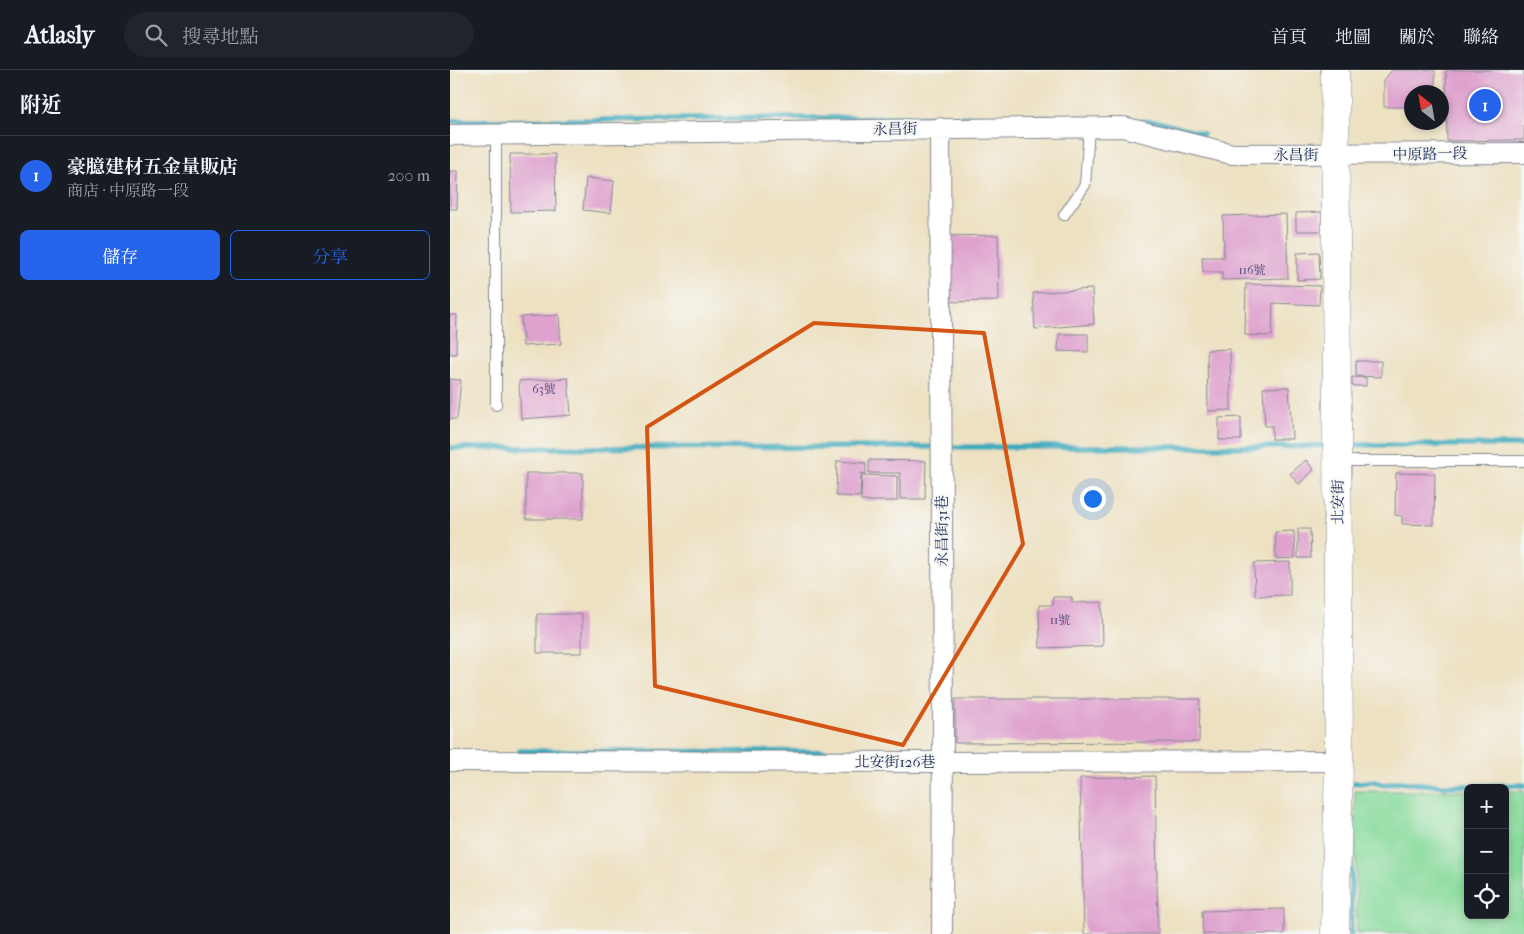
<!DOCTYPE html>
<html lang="zh-TW">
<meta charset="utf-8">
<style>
body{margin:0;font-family:"IM FELL French Canon","Noto Serif TC",serif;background:#20242c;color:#f1f3f6}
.controls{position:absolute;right:15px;bottom:15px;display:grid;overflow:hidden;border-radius:8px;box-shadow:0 2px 8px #0003}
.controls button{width:45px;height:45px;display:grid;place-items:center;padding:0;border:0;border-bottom:1px solid #363941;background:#171b24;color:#f1f3f6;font:25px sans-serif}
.compass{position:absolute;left:954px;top:15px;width:45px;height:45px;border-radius:50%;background:#171b24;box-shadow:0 2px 8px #0003;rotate:329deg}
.you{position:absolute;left:642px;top:428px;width:18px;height:18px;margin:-12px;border:4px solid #fff;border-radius:50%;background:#1a73e8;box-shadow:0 0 0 8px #1a73e833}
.badge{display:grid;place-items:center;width:32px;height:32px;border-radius:50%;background:#2563eb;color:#fff;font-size:16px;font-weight:700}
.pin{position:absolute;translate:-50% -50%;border:2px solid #fff;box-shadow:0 1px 5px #0006}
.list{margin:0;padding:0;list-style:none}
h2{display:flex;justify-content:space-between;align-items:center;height:65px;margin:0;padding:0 20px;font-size:21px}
h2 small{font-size:16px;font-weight:400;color:#9ea1a6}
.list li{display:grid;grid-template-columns:32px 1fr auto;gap:15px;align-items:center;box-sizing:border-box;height:80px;padding:0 20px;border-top:1px solid #363941}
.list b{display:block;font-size:19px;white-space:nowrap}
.list p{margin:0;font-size:16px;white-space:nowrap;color:#9ea1a6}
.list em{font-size:16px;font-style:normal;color:#9ea1a6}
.actions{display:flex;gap:10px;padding:15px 20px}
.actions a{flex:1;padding:11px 0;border:1px solid #2563eb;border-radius:8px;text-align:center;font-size:18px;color:#2563eb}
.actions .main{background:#2563eb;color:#fff}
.icon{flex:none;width:28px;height:28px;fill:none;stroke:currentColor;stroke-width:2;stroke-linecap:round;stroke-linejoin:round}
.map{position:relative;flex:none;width:1074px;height:864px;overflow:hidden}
header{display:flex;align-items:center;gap:30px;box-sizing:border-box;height:70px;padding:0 25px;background:#171b24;border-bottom:1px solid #363941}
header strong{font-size:24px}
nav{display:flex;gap:28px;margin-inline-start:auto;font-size:18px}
.search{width:350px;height:45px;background:#20242c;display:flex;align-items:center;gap:12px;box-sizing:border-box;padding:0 18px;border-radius:28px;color:#9ea1a6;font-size:19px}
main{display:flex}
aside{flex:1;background:#171b24}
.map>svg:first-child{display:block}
.green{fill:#89db9c;stroke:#52857d}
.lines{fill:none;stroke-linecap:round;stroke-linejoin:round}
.stream{stroke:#3eaabd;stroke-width:5.5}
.building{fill:#dfa2cf}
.lane-casing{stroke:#848890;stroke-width:12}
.street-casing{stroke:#848890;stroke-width:22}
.secondary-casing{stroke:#848890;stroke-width:29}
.lane{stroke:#fff;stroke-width:10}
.street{stroke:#fff;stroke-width:20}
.secondary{stroke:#fff;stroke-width:28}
.marked{fill:none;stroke:#d45514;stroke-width:4;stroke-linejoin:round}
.labels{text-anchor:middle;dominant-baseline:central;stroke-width:4;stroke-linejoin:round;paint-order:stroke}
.number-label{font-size:12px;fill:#4c4c7a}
.street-label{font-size:15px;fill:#1b2f5e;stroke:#f6f6f2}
</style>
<header>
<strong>Atlasly</strong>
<div class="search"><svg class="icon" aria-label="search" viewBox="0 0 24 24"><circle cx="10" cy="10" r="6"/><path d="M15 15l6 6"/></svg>搜尋地點</div>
<nav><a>首頁</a><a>地圖</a><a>關於</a><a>聯絡</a></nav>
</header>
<main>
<aside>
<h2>附近<small></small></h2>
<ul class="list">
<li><span class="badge">1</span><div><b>豪臆建材五金量販店</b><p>商店 · 中原路一段</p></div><em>200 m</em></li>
</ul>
<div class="actions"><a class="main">儲存</a><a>分享</a></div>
</aside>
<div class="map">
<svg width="1074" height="864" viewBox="0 0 1074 864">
<rect width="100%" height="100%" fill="#f6f6f2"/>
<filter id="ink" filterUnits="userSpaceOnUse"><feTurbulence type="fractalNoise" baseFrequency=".02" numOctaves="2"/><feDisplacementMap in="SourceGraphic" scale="10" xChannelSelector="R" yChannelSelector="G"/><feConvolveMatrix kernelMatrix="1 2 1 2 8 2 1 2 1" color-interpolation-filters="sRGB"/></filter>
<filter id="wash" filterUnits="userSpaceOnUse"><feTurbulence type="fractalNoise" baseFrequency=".0096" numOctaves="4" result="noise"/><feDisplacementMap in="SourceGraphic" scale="20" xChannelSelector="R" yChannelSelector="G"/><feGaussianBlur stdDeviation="1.12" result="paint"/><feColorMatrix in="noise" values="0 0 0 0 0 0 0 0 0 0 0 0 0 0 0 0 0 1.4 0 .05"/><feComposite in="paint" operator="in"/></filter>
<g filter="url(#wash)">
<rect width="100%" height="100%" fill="#ede1c2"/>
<!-- green -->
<path class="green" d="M905,721H1018V845H1055V721H1074V864H907Z"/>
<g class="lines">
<!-- stream -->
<path class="stream" d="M0,51L479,47L633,48
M684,51L707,52L753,64
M895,375H1074
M505,377H836L880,375
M0,378L482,377
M70,681L481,682
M901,713L924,712L934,715L947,712L995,716L1074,715
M901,864V748"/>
</g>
<g id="blocks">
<!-- building -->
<path class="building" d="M942,0H985V22H962V37H934V10Z
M996,0H1074V70L997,71Z
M60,84H105L106,141L61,142Z
M0,101H8L7,139H0Z
M136,108L164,111L161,143L133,140Z
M872,142V161H846V143Z
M836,144L838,208L772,210V202H753L752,187H774L773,146Z
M548,165L549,231L497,232L493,166Z
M869,182L870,209L847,210V183Z
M796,214L870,216L869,235L823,233L822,266L795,265Z
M642,219L644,254L585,259L583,223Z
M0,245H7L6,284H0Z
M109,245L111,274L73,276L71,247Z
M609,264H638V282L608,281Z
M780,279L781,340L758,341L757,280Z
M906,291H931V307L906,306Z
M902,307L916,308V316H902Z
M118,308L121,345L71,349L69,311Z
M0,309L11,310L7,349H0Z
M839,317L842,369H822V356H815L813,318Z
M791,347V370H769V348Z
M419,390L476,391L475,429H450V403H419Z
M856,390L864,400L849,414L840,404Z
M387,391L416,393V404L411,403L410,427L386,426Z
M76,403H133V449H76Z
M946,403L985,404L984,455L952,454V446L945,445Z
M412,405L447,406V431H411Z
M848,459H860L861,488H848Z
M844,461L845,488L826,489L825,462Z
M840,492V525L805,526L804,493Z
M603,527H622V533L652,532L653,576L590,578L589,535H603Z
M87,544H132V583H87Z
M505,629H750L749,672L505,673Z
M705,706L708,864H634L630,708Z
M834,839V864H753L752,841Z"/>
</g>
</g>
<g filter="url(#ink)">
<use href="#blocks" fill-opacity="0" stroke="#848890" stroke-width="1"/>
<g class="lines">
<defs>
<path id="lane" d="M46,64V335
M614,145L635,115L639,58
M888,391H1074"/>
<path id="street" d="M490,58L493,657L492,864
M0,65L673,57L782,84L1074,83
M0,691L492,692L889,691"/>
<path id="secondary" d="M885,0L889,691L885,864"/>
</defs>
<!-- lane casing -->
<use href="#lane" class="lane-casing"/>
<!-- street casing -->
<use href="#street" class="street-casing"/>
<!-- secondary casing -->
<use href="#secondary" class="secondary-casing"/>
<!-- lane -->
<use href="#lane" class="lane"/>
<!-- street -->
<use href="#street" class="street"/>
<!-- secondary -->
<use href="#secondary" class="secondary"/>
</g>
</g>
<!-- marked area -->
<path class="marked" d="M364,253L534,263L573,474L453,675L205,616L197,357Z"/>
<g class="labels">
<!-- number labels -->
<g class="number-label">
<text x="802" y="200">116號</text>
<text x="94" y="319">63號</text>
<text x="610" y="550">11號</text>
</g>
<!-- street labels -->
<g class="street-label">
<text transform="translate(445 59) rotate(-1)">永昌街</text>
<text transform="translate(980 84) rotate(-1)">中原路一段</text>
<text x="846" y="85">永昌街</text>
<text transform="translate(888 432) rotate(-90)">北安街</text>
<text transform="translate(492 461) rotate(-90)">永昌街31巷</text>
<text x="445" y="692">北安街126巷</text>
</g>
</g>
</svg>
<div class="controls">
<button>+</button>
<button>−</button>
<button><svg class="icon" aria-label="locate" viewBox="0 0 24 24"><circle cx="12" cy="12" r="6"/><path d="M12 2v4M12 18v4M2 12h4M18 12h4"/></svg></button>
</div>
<svg class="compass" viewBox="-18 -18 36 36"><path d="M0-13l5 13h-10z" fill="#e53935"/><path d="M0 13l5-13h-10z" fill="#9ea1a6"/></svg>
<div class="you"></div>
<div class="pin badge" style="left:1035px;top:35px">1</div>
</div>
</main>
